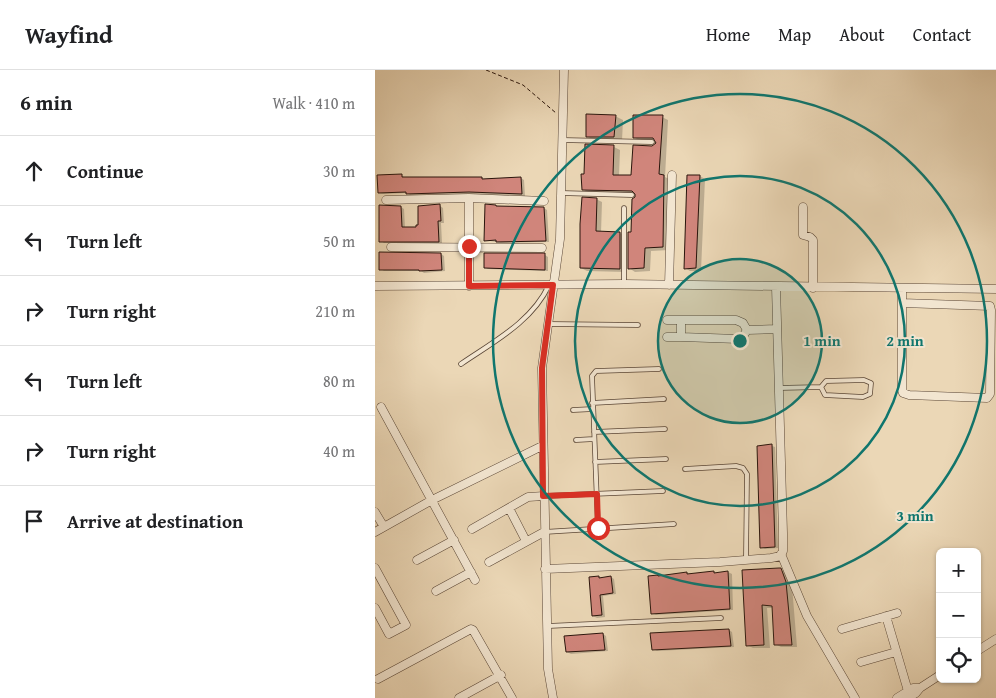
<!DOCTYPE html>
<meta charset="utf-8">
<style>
body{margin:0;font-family:"Gentium Book Plus",serif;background:#f2f2f2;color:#202124}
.controls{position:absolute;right:15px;bottom:15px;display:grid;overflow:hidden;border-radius:8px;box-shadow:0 1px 4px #0004}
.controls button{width:45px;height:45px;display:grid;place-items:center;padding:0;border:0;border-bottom:1px solid #e0e0e0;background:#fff;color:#202124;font:25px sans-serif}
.stop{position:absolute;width:15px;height:15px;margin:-11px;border:4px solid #d93025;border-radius:50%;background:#fff}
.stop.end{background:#d93025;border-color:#fff;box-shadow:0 1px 5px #0008}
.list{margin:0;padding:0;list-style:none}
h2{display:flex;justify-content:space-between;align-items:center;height:65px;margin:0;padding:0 20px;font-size:21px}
h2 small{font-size:16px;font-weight:400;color:#757577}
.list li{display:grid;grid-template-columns:32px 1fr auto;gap:15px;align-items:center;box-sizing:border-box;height:70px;padding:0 20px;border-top:1px solid #e0e0e0}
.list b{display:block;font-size:19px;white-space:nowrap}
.list em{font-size:16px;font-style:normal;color:#757577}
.icon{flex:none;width:28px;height:28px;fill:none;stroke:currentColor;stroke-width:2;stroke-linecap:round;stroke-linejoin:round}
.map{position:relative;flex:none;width:621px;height:628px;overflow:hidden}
header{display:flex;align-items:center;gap:30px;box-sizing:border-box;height:70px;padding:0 25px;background:#fff;border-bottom:1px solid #e0e0e0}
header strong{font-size:24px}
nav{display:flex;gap:28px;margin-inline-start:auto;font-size:18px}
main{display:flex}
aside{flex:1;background:#fff}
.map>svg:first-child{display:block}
.shadow{fill:#0003}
.building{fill:#d0857b;stroke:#2a150c}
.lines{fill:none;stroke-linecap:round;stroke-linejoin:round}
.lane-casing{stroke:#5a4636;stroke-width:5.5}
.street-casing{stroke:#5a4636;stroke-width:9}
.path{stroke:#2a150c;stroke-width:1;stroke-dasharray:4 2.5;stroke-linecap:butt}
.lane{stroke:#f2e5d0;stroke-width:4}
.street{stroke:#f2e5d0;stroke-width:8}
.route{stroke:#d93025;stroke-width:6}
.ring{fill:none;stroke:#0f766e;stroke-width:2.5}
.centre{fill:#0f766e;stroke:#f2e5d0;stroke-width:2.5}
.ring-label{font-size:15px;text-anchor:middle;font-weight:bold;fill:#0f766e;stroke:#f2e5d0;stroke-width:4;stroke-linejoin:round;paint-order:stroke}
</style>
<header>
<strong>Wayfind</strong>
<nav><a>Home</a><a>Map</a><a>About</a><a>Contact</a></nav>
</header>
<main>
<aside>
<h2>6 min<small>Walk · 410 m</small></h2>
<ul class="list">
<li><svg class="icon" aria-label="ahead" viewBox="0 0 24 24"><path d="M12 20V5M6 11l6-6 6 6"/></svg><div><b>Continue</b></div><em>30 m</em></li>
<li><svg class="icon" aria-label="left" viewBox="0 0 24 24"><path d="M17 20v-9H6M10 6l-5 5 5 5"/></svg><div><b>Turn left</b></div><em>50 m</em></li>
<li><svg class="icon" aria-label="right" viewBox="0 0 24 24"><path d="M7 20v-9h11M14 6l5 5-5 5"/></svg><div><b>Turn right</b></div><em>210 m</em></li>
<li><svg class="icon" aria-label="left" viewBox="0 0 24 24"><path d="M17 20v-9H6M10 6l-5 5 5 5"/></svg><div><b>Turn left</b></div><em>80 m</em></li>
<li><svg class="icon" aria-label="right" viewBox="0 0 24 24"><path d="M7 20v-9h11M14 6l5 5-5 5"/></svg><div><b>Turn right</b></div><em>40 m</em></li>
<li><svg class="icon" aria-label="arrive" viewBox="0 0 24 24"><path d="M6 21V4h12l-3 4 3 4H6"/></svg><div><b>Arrive at destination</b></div></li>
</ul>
</aside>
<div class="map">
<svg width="621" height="628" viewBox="0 0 621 628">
<rect width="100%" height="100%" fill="#ebd7b6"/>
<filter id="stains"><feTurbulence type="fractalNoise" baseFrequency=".004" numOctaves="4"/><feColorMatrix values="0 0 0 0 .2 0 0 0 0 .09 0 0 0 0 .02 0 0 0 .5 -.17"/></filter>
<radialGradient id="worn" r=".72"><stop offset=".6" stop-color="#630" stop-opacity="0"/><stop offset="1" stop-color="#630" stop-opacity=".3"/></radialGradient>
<!-- shadow -->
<path class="shadow" d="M240,46L248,50L247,71H220L212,66Z
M287,47L293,50L290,107L294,109V180L276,181L275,201L260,202L254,198L262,124L214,123L208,119L211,106V76L239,77L245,80L244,106H257L282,73L281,71H265L259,67Z
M27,106L31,108H106L109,110L146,108L149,110L150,126L99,124L35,125L32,123L8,124L4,123V107Z
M325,106L330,109L326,201H315L310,198Z
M221,129L227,132L226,163H245L251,166V202L212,201L206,198Z
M65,136L68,138L69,153H66L67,173H9L6,171L26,137L29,139L30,158H43Z
M123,138H169L172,140L174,172L126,173L110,170Z
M66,184L69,186L70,201L49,203L46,201H9L6,199Z
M170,185L173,187V201L113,199L110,197Z
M397,376L400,377L403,478L390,479L386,477Z
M406,500L412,503L417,516L422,577H406L400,574L399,538H392L395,578H378L372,575L368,502Z
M339,502L342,504L353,502L357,504L358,540L281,545L277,543L283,506L285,507L312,503L316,505Z
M236,507L239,509L241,524L228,526L230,547L222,548L218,546L215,508Z
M354,560L357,562L359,577L282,581L278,579Z
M228,564L231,566L233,581L196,584L192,582Z"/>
<!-- building -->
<path class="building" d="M211,44L241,45L239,67H211Z
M258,45H288L284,104L289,105L288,177L270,178L269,198L253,199V162H256L257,129L260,127V124L257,121L207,120L206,104H209L210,74L239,75L238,105H256L258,75L277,76L281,73L278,68H258Z
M27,104V107H107V109L146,107L147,124L94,122L31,124V122L3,123L2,105Z
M312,105H325L321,198L309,199Z
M207,127L222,128L221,161L245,162V199L205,198V154Z
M65,134L66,151H63L64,172H4V135L26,136L27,157H41V155H43V136Z
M110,134L121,135V136L169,137L171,171L121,172V170L109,171Z
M4,182L66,183L67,200L44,201V200H4Z
M109,183H170V200L109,198Z
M397,374L400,477L385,478L382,376Z
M404,498H406L411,512L417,575H399L397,536L387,535L389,575L371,576L367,500Z
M339,501V503L353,501L355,539L276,544L273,506L283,505V506L312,502V504Z
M224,506V508L236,506L238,523L225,525L227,545L217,546L214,507Z
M354,559L356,576L277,580L275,563Z
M228,563L230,580L191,582L189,566Z"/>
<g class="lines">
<defs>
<path id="lane" d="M187,70L277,72
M186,123L257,125
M249,138V214
M173,254L263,255
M86,294C118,272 157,252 174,215
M403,318L446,317L450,325L488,327L495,324L496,313L489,310L451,311L446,317
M217,333L289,329
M198,340L218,339
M219,362L290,359
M201,370L219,369
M220,392L291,389
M310,399L361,396L368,398L372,404L371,489
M169,426L288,421
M223,458L217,306L221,301L284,299
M169,462L299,454
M173,556L346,548"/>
<path id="street" d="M94,128V216
M11,130L94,128L169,131
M428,137V165L435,167L438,170V218
M16,177L167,178
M294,215L297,105
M0,216L249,214L621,219
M527,233L615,236L616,240L615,324L612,328L534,325L528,323L527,320V219
M292,250H306
M372,260L369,265L363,269L306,267V250H361L368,253L372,260L402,259
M292,267H306
M6,337L100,510
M134,438L151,471
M0,442L9,457
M97,459L153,427L169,426
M0,462L57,430L167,376
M406,484L432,546L480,628
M42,490L79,470
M114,492L169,462
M0,498L31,555L14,564L0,538
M170,499L345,492L396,488L406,486L408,481V463L401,217
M61,521L96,502
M511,546L533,621
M467,559L522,543
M602,581L621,569
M486,592L521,582
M3,609L96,559L98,560L137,628
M84,628L126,605
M178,628L173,599L167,298L185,169L189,0
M522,628L538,618H545
M533,628L541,623L545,618L565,605"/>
</defs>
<!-- lane casing -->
<use href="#lane" class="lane-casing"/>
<!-- street casing -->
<use href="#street" class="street-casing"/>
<!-- path -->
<path class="path" d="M111,0L148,15L181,43"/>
<!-- lane -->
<use href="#lane" class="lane"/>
<!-- street -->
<use href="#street" class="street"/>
</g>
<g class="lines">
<!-- route -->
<path class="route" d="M94,176V216L178,215L167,298L168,426L222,424L223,458"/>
</g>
<!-- distance rings -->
<circle cx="365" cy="271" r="82" fill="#0f766e" fill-opacity=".12"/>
<g class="ring">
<circle cx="365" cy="271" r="82"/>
<circle cx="365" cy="271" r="165"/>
<circle cx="365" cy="271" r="247"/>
</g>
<circle cx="365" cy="271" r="8" class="centre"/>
<g class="ring-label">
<text x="447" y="276">1 min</text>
<text x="530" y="276">2 min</text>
<text x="540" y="451">3 min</text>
</g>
<rect width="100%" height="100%" filter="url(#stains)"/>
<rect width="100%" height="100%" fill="url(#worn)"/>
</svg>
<div class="controls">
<button>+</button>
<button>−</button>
<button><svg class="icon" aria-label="locate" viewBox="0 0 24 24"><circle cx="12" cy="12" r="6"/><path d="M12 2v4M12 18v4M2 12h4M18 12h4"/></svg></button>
</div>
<div class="stop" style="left:223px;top:458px"></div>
<div class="stop end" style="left:94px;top:176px"></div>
</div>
</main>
